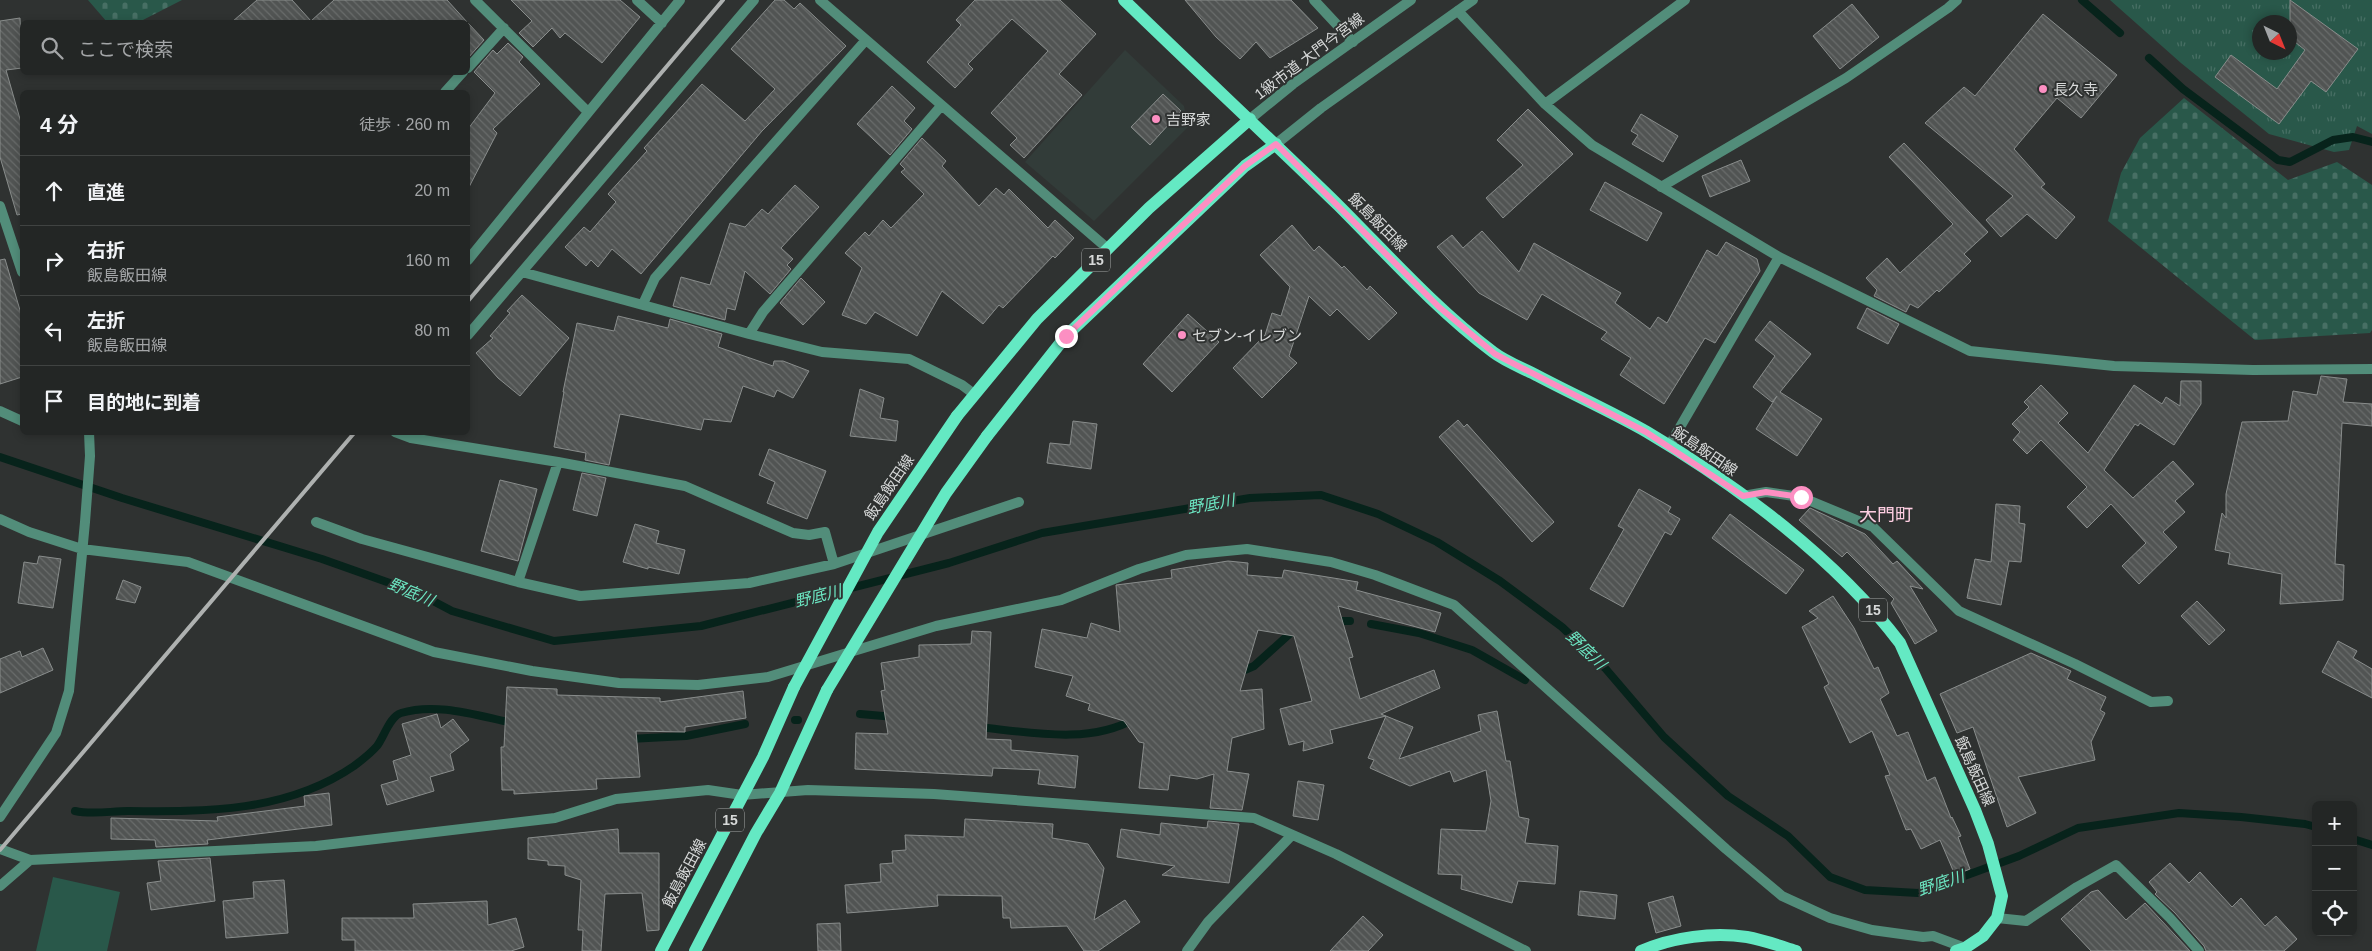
<!DOCTYPE html>
<html lang="ja">
<meta charset="utf-8">
<style>
body{margin:0;font-family:Helvetica,"Noto Sans JP",sans-serif;background:#2b2e2d;color:#f1f3f6}
.controls{position:absolute;right:15px;bottom:15px;display:grid;overflow:hidden;border-radius:8px;box-shadow:0 2px 8px #0003}
.controls button{width:45px;height:45px;display:grid;place-items:center;padding:0;border:0;border-bottom:1px solid #404342;background:#232625;color:#f1f3f6;font:25px sans-serif}
.compass{position:absolute;left:2252px;top:15px;width:45px;height:45px;border-radius:50%;background:#232625;box-shadow:0 2px 8px #0003;rotate:137deg}
.stop{position:absolute;width:15px;height:15px;margin:-11px;border:4px solid #fc8fc2;border-radius:50%;background:#fff}
.stop.end{background:#fc8fc2;border-color:#fff;box-shadow:0 1px 5px #0008}
.list{margin:0;padding:0;list-style:none}
h2{display:flex;justify-content:space-between;align-items:center;height:65px;margin:0;padding:0 20px;font-size:21px}
h2 small{font-size:16px;font-weight:400;color:#a3a5a7}
.list li{display:grid;grid-template-columns:32px 1fr auto;gap:15px;align-items:center;box-sizing:border-box;height:70px;padding:0 20px;border-top:1px solid #404342}
.list b{display:block;font-size:19px;white-space:nowrap}
.list p{margin:0;font-size:16px;white-space:nowrap;color:#a3a5a7}
.list em{font-size:16px;font-style:normal;color:#a3a5a7}
.icon{flex:none;width:28px;height:28px;fill:none;stroke:currentColor;stroke-width:2;stroke-linecap:round;stroke-linejoin:round}
.map{position:relative;flex:none;width:2372px;height:951px;overflow:hidden}
.search{position:absolute;background:#232625;box-shadow:0 2px 8px #0003;left:20px;top:20px;width:450px;height:55px;display:flex;align-items:center;gap:12px;box-sizing:border-box;padding:0 18px;border-radius:8px;color:#a3a5a7;font-size:19px}
.panel{position:absolute;background:#232625;box-shadow:0 2px 8px #0003;left:20px;top:90px;width:450px;height:345px;border-radius:8px}
.map>svg:first-child{display:block}
.built{fill:#323c39}
.cemetery{fill:url(#cemetery-stones)}
.park{fill:url(#park-tufts);fill-rule:evenodd}
.garden{fill:#29584a}
.lines{fill:none;stroke-linecap:round;stroke-linejoin:round}
.stream{stroke:#07231b;stroke-width:8}
.building{fill:url(#building-back-hatch);stroke:#898d8c}
.minor{stroke:#528d7a;stroke-width:10}
.tertiary{stroke:#528d7a;stroke-width:10}
.primary{stroke:#64e9c3;stroke-width:12}
.rail{stroke:#aeb1b0;stroke-width:4}
.primary-bridge{stroke:#64e9c3;stroke-width:12}
.route{stroke:#fc8fc2;stroke-width:6}
.poi-dot{fill:#fc8fc2;stroke:#2f3231;stroke-width:2}
.labels{text-anchor:middle;dominant-baseline:central;stroke-width:4;stroke-linejoin:round;paint-order:stroke}
.shield{fill:#2f3231;stroke:#a5a7a7;stroke-width:1}
.shield-label{font-size:14px;font-weight:bold;fill:#d7d9d9}
.street-label{font-size:15px;fill:#d7d9d9;stroke:#2f3231}
.poi-label{font-size:15px;fill:#d7d9d9;stroke:#2f3231;text-anchor:start}
.water-label{font-size:16px;font-style:italic;fill:#6ce6c2;stroke:#2f3231}
.quarter-label{font-size:18px;fill:#fecee2;stroke:#2f3231}
</style>
<div class="map">
<svg width="2372" height="951" viewBox="0 0 2372 951">
<defs>
<pattern id="cemetery-stones" width="16" height="16" patternUnits="userSpaceOnUse" patternTransform="scale(1.25)"><rect width="16" height="16" fill="#29584a"/><path d="M2 7V4a2 2 0 0 1 4 0v3zM10 15v-3a2 2 0 0 1 4 0v3z" fill="#476f64"/></pattern>
<pattern id="park-tufts" width="24" height="20" patternUnits="userSpaceOnUse" patternTransform="scale(1.25)"><rect width="24" height="20" fill="#29584a"/><path d="M3 7l-1-3M5 7V3M7 7l1-3M15 17l-1-3M17 17v-4M19 17l1-3" fill="none" stroke="#476f64"/></pattern>
<pattern id="building-back-hatch" width="6" height="6" patternUnits="userSpaceOnUse" patternTransform="scale(1.25)"><rect width="6" height="6" fill="#515453"/><path d="M-1 5l2 2M0 0l6 6M5-1l2 2" fill="none" stroke="#696c6b"/></pattern>
</defs>
<rect width="100%" height="100%" fill="#2f3231"/>
<!-- built -->
<path class="built" d="M1125,50L1184,106L1188,127L1094,221L1025,162Z"/>
<!-- cemetery -->
<path class="cemetery" d="M88,0H182L139,22H107Z
M2184,98L2288,180L2337,162L2372,185V330L2370,333L2255,340L2108,221L2121,173L2140,138Z"/>
<!-- park -->
<path class="park" d="M2110,0H2372V134L2357,126L2349,150L2334,152L2269,134L2181,63ZM2260,22H2290V52H2260Z"/>
<!-- garden -->
<path class="garden" d="M53,877L120,892L107,951H36Z"/>
<g class="lines">
<!-- stream -->
<path class="stream" d="M2082,0L2120,33
M2149,58L2183,89L2278,160L2290,162L2333,140L2353,137L2372,142
M0,457L122,498L322,559L418,593L452,611L554,641L701,626L949,563L1042,533L1250,498L1321,495L1378,514L1437,542L1500,581L1562,627L1605,668L1664,737L1728,796L1788,836L1830,877L1865,890L1918,893L2019,856L2078,828L2179,813L2241,817L2305,824L2316,827
M1332,621H1350
M1371,624L1419,633L1472,650L1525,680
M1238,673L1254,666L1295,629
M860,714L895,717
M795,720H798
M978,727C1028,732 1089,745 1134,719
M629,739L686,736L745,724
M75,811C92,815 111,811 128,811C206,812 287,812 354,766C362,760 371,753 377,746C384,737 390,716 401,713C437,702 478,716 513,723
M2353,839L2372,845"/>
</g>
<!-- building -->
<path class="building" d="M257,0H292L311,21L334,0H447L467,22H232Z
M511,0H620L640,17L602,63L565,33L560,38L552,28L533,47L519,33L532,21Z
M775,0H784L794,9L800,3L846,46L762,131L641,274L612,249L598,267L591,260L586,266L565,247L584,227L590,232L616,202L608,194L647,151L644,148L702,84L745,121L775,89L731,49Z
M975,0H1060L1096,34L1059,74L1082,95L1024,158L1010,145L1017,138L991,113L1048,51L1012,19L968,64L973,69L955,88L927,62L961,25L956,20Z
M1185,0H1291L1318,28L1270,58L1256,42L1240,59L1216,37Z
M2290,0L2358,49L2326,92L2311,81L2279,124L2215,77L2231,55L2277,89L2305,50L2290,38Z
M1852,4L1879,37L1840,69L1813,36Z
M2043,14L2117,75L2081,118L2057,98L2014,149L2045,184L2041,187L2075,217L2056,239L2027,214L2001,237L1986,220L2013,196L1925,123L1964,87L1975,96Z
M20,18L22,68L6,70L22,126V214L17,215L0,157V21Z
M468,23L484,40L468,58Z
M508,43L523,57L519,62L540,84L493,129L497,133L468,189V129L495,93L474,72L493,50L497,54Z
M892,86L915,108L904,121L912,129L890,155L857,124Z
M1163,94L1181,111L1150,145L1131,127Z
M1528,109L1573,154L1503,218L1486,198L1523,165L1497,140Z
M1641,114L1678,136L1663,162L1632,144L1638,135L1631,131Z
M922,138L946,161L942,166L979,206L996,188L1004,195L1009,189L1048,228L1055,220L1074,238L1055,258L1053,256L1003,308L999,305L983,324L942,291L917,336L875,312L866,324L842,315L862,268L845,253L865,232L869,236L883,220L891,228L924,194L901,172L905,169L900,164Z
M1904,143L1988,232L1964,254L1971,261L1939,292L1937,290L1918,308L1910,304L1906,312L1874,296L1877,290L1866,278L1887,258L1900,273L1953,224L1889,157Z
M1741,160L1750,181L1710,197L1702,176Z
M1605,182L1662,213L1647,241L1590,210Z
M795,185L819,207L781,248L793,259L787,265L791,269L770,294L745,271L735,310L727,308L725,320L673,306L681,277L710,285L730,223L745,227L762,209L768,214Z
M1292,225L1314,251L1319,246L1342,268L1344,266L1367,290L1370,286L1397,313L1369,340L1337,309L1330,316L1309,296L1289,356L1297,363L1262,398L1233,368L1265,335L1272,313L1281,316L1290,287L1260,255Z
M1482,231L1519,272L1534,243L1621,293L1615,303L1650,329L1658,317L1667,323L1707,250L1717,256L1726,242L1757,259L1760,271L1715,343L1705,338L1664,404L1620,375L1631,358L1601,339L1607,332L1542,294L1527,320L1479,293L1437,247L1452,235L1463,248Z
M5,259L22,317V377L0,384V260Z
M801,278L825,302L803,325L780,303Z
M522,295L569,338L520,396L498,378L476,353L493,338L490,336L510,313L507,311Z
M1867,308L1899,324L1888,344L1857,328Z
M1188,314L1219,342L1172,392L1143,364Z
M618,316L668,328L670,319L722,334L718,347L773,366L774,361H783L809,371L793,398L777,390L774,397L743,386L731,422L704,419L701,430L620,414L609,465L585,460L586,453L554,447L564,392H563L577,323L614,331Z
M1770,321L1811,354L1780,392L1822,419L1797,456L1756,429L1777,396L1772,402L1753,387L1775,356L1755,340Z
M2321,376L2347,379L2343,402L2372,404V426L2342,423L2335,564L2344,565L2343,600L2280,604L2282,574L2228,564L2230,553L2215,550L2222,513L2226,518V494L2242,422L2288,421L2293,391L2317,395Z
M2181,381H2201V404L2174,445L2140,423L2138,426L2135,424L2104,470L2133,498L2173,461L2194,484L2175,501L2185,512L2163,532L2177,547L2139,584L2122,566L2146,543L2111,504L2087,528L2067,507L2087,487L2041,440L2027,454L2013,440L2020,432L2012,424L2029,407L2024,402L2041,385L2068,413L2058,423L2088,453L2134,385L2162,404L2166,397L2180,406Z
M860,389L884,398L880,418L898,421L896,441L850,436Z
M1458,420L1464,427L1467,424L1554,522L1532,542L1439,437Z
M1073,421L1097,424L1091,469L1047,463L1050,443L1070,445Z
M769,449L826,471L807,519L767,503L775,482L759,475Z
M582,473L606,478L597,516L573,510Z
M500,480L537,489L518,561L481,551Z
M1639,489L1671,507L1668,512L1680,519L1671,535L1665,532L1623,607L1590,589L1624,529L1618,526Z
M1996,504L2020,506L2019,523L2025,524L2021,562L2009,561L2001,605L1967,598L1975,559L1991,562Z
M1810,508L1865,534L1893,564L1897,561L1923,589L1910,586L1937,631L1915,644L1891,603L1894,599L1847,552L1842,557L1799,520Z
M1730,514L1804,570L1786,594L1712,538Z
M635,524L659,531L656,543L685,550L679,574L648,567V569L623,562Z
M39,556L61,559L53,608L18,603L24,562L37,564Z
M1228,561L1248,563L1247,575L1282,578L1284,570L1358,582L1356,590L1441,613L1435,632L1338,606L1353,657L1349,658L1360,699L1434,670L1440,688L1381,714L1413,727L1399,759L1481,731L1478,715L1497,711L1506,761H1510L1519,817L1529,819L1525,843L1558,846L1555,884L1518,881L1512,903L1461,889L1462,875L1438,874L1441,829L1486,831L1491,801L1486,770L1454,782L1450,771L1410,786L1370,768L1374,760L1368,758L1386,716L1330,730L1333,743L1303,751L1304,741L1289,745L1280,709L1312,701L1294,636L1258,630L1240,691L1262,689L1264,729L1232,738L1227,771L1249,774L1242,810L1210,808L1214,774L1197,779L1170,775L1168,790L1139,788L1144,743L1139,742L1124,721L1088,710L1090,704L1066,696L1073,676L1035,667L1042,629L1087,638L1091,623L1120,632L1116,585L1172,578L1171,570Z
M123,580L141,587L135,603L116,599Z
M1833,596L1854,628L1874,669L1878,667L1889,693L1880,699L1897,736L1908,732L1927,781L1935,777L1951,818L1952,817L1961,836L1958,837L1970,869L1955,875L1940,840L1921,849L1911,829L1906,830L1885,776L1890,775L1872,731L1850,743L1824,687L1829,684L1802,627L1818,618L1809,611Z
M2197,601L2225,630L2209,645L2181,616Z
M972,631L991,632L986,739L1011,740V750L1078,756L1075,788L1038,784L1040,770L993,768L992,776L855,769L856,733L888,734L881,691L885,690L881,663L919,657V645L971,644Z
M2338,641L2357,651L2353,658L2372,669V698L2322,672Z
M43,648L53,670L0,693V659L20,651L22,657Z
M2031,653L2071,671L2067,679L2106,697L2100,710L2105,713L2091,742L2095,760L2018,777L2036,813L2007,827L1973,727L1957,733L1940,694Z
M507,687L557,689V695L660,698V702L743,691L746,718L685,727V732L636,731L640,777L596,779L597,789L514,794V790H502L501,747H504Z
M437,714L441,728L453,719L469,740L450,754L454,770L430,777L434,791L387,805L381,785L398,780L393,761L411,755L402,724Z
M1298,781L1324,785L1318,820L1293,816Z
M329,793L332,825L207,840L208,844L156,847L155,840L111,839V818L218,821L217,817L305,806L304,796Z
M965,819L1053,824L1052,838L1088,844L1104,868L1094,920L1125,900L1140,922L1098,951H1084L1067,926L1011,928L1010,918H1003L1002,896L937,895L938,906L847,913L845,885L881,882L880,864L893,863L892,851L906,850L905,835L964,837Z
M1208,821L1239,824L1229,883L1162,875L1175,866L1117,857L1121,829L1160,835L1161,823L1207,828Z
M618,829L619,853H659V930L647,931L642,893L605,894L601,951H582L583,930H578L581,880L565,875V866L548,865V861L528,859V838Z
M210,858L215,901L151,910L147,883L161,881L158,861Z
M2170,863L2189,883L2200,872L2232,907L2241,898L2265,926L2276,916L2297,939L2284,951H2206L2204,946L2175,913L2155,894L2157,892L2149,882Z
M284,880L288,933L226,938L223,901L254,898L253,882Z
M2098,890L2126,920L2145,903L2190,951H2091L2061,919L2091,892Z
M1580,891L1617,895L1615,919L1578,915Z
M1673,896L1681,926L1656,933L1648,903Z
M487,901L488,925L516,918L524,947L511,951H355V940H342V918H414L413,904Z
M1363,916L1383,935L1368,951H1330Z
M840,923L841,951H818L817,924Z"/>
<g class="lines">
<!-- minor -->
<path class="minor" d="M475,0L588,112
M637,0L662,23
M820,0L1107,248
M1314,0L1353,42
M1458,11L1545,104L1592,145L1779,257L1970,351L2114,366L2253,370L2372,369
M468,68L504,28
M445,92L463,72
M1545,104L1685,0
M1661,187L1846,78L1948,8L1957,0
M0,206L22,272
M468,260L680,0
M522,272L749,334L822,352L909,359L962,385L974,394
M643,304L655,278L865,41
M749,334L763,312L941,106
M468,335L754,0
M0,411L22,421
M395,432L411,438L558,462L685,486L793,533L809,535L825,532L834,564L1019,502
M1669,446L1779,257
M1743,496L1766,492L1801,497L1873,527L1959,611L2075,664L2151,702L2168,701
M0,519L29,532L82,549L188,562L434,652L532,671L619,683L698,685L768,677L936,626L1061,600L1139,569L1186,555L1247,549L1331,562L1375,575L1454,605L1726,849L1782,896L1830,918L1872,930L1923,937L1933,936L1965,948
M316,522L362,539L518,582L580,596L749,583L834,564
M518,582L558,462
M0,817L56,733L69,691L85,522L90,456L89,432
M0,849L30,860L316,846L555,818L616,799L708,790L742,795L808,790L934,794L1254,818L1336,854L1526,951
M0,886L30,860
M1997,918L2026,921L2077,887L2116,865L2170,918L2199,951
M1187,951L1208,922L1292,835"/>
<!-- tertiary -->
<path class="tertiary" d="M1250,119L1293,84L1411,0
M1276,144L1321,108L1473,0"/>
<!-- primary -->
<path class="primary" d="M1124,0C1195,69 1267,136 1338,205C1388,255 1436,309 1493,352C1506,362 1523,368 1538,376C1574,395 1612,412 1647,432C1737,485 1837,560 1900,643L1975,810L1988,844L2002,896L1997,918L1983,936L1965,948L1956,951
M957,416L1037,319L1149,208L1250,119
M987,436L1066,336L1245,166L1276,144
M661,951L763,757L794,687
M695,951L756,833L780,793L827,690
M1641,951C1673,937 1713,932 1747,937C1764,940 1780,946 1796,951"/>
<!-- rail -->
<path class="rail" d="M468,301L723,0
M0,850L355,432"/>
<!-- primary-bridge -->
<path class="primary-bridge" d="M794,687L878,532L957,416
M827,690L946,493L987,436"/>
</g>
<g class="lines">
<!-- route -->
<path class="route" d="M1066,336L1245,166L1276,144L1439,307L1495,354L1646,432L1743,496L1766,492L1801,497"/>
</g>
<!-- markers -->
<g class="poi-dot">
<circle cx="2043" cy="89" r="5"/>
<circle cx="1156" cy="119" r="5"/>
<circle cx="1182" cy="335" r="5"/>
</g>
<g class="labels">
<!-- shield labels -->
<g class="shield">
<rect x="1082" y="248.5" width="28" height="23" rx="4"/>
<rect x="1859" y="598.5" width="28" height="23" rx="4"/>
<rect x="716" y="808.5" width="28" height="23" rx="4"/>
</g>
<g class="shield-label">
<text x="1096" y="260">15</text>
<text x="1873" y="610">15</text>
<text x="730" y="820">15</text>
</g>
<!-- street labels -->
<g class="street-label">
<text transform="translate(1309 56) rotate(-37)">1級市道 大門今宮線</text>
<text transform="translate(1378 222) rotate(45)">飯島飯田線</text>
<text transform="translate(1705 451) rotate(34)">飯島飯田線</text>
<text transform="translate(889 487) rotate(-56)">飯島飯田線</text>
<text transform="translate(1975 771) rotate(66)">飯島飯田線</text>
<text transform="translate(684 873) rotate(-62)">飯島飯田線</text>
</g>
<!-- poi labels -->
<g class="poi-label">
<text x="2053" y="89">長久寺</text>
<text x="1166" y="119">吉野家</text>
<text x="1192" y="335">セブン-イレブン</text>
</g>
<!-- water labels -->
<g class="water-label">
<text transform="translate(1211 504) rotate(-10)">野底川</text>
<text transform="translate(411 592) rotate(23)">野底川</text>
<text transform="translate(818 596) rotate(-14)">野底川</text>
<text transform="translate(1586 650) rotate(44)">野底川</text>
<text transform="translate(1941 883) rotate(-18)">野底川</text>
</g>
<!-- quarter labels -->
<g class="quarter-label">
<text x="1886" y="515">大門町</text>
</g>
</g>
</svg>
<div class="controls">
<button>+</button>
<button>−</button>
<button><svg class="icon" aria-label="locate" viewBox="0 0 24 24"><circle cx="12" cy="12" r="6"/><path d="M12 2v4M12 18v4M2 12h4M18 12h4"/></svg></button>
</div>
<svg class="compass" viewBox="-18 -18 36 36"><path d="M0-13l5 13h-10z" fill="#e53935"/><path d="M0 13l5-13h-10z" fill="#a3a5a7"/></svg>
<div class="stop" style="left:1801px;top:497px"></div>
<div class="stop end" style="left:1066px;top:336px"></div>
<div class="search"><svg class="icon" aria-label="search" viewBox="0 0 24 24"><circle cx="10" cy="10" r="6"/><path d="M15 15l6 6"/></svg>ここで検索</div>
<section class="panel">
<h2>4 分<small>徒歩 · 260 m</small></h2>
<ul class="list">
<li><svg class="icon" aria-label="ahead" viewBox="0 0 24 24"><path d="M12 20V5M6 11l6-6 6 6"/></svg><div><b>直進</b></div><em>20 m</em></li>
<li><svg class="icon" aria-label="right" viewBox="0 0 24 24"><path d="M7 20v-9h11M14 6l5 5-5 5"/></svg><div><b>右折</b><p>飯島飯田線</p></div><em>160 m</em></li>
<li><svg class="icon" aria-label="left" viewBox="0 0 24 24"><path d="M17 20v-9H6M10 6l-5 5 5 5"/></svg><div><b>左折</b><p>飯島飯田線</p></div><em>80 m</em></li>
<li><svg class="icon" aria-label="arrive" viewBox="0 0 24 24"><path d="M6 21V4h12l-3 4 3 4H6"/></svg><div><b>目的地に到着</b></div></li>
</ul>
</section>
</div>
